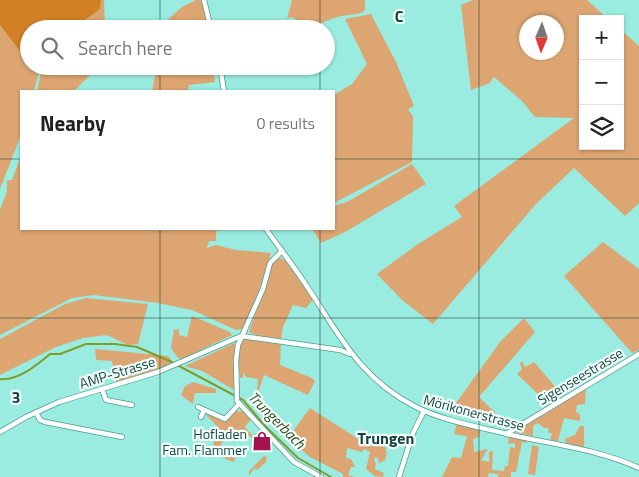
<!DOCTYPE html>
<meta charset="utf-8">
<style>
body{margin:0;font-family:"Titillium Web",sans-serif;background:#f2f2f2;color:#222}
.controls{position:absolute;right:15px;top:15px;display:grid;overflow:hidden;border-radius:0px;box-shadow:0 1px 4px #0004}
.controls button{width:45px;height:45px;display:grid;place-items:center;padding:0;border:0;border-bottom:1px solid #e0e0e0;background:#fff;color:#222;font:25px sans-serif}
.compass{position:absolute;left:519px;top:15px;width:45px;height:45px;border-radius:50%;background:#fff;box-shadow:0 1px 4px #0004;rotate:182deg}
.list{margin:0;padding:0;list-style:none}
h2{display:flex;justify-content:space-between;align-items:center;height:65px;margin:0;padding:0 20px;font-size:21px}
h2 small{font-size:16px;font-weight:400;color:#767676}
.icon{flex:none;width:28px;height:28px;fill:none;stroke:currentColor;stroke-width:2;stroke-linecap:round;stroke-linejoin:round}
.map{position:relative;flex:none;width:639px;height:477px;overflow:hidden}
.search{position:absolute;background:#fff;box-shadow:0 1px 4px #0004;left:20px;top:20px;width:315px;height:55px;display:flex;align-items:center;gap:12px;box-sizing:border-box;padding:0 18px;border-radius:28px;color:#767676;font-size:19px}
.panel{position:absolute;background:#fff;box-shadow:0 1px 4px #0004;left:20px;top:90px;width:315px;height:140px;border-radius:0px}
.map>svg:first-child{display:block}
.green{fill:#dda572;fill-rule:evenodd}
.forest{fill:#d28025}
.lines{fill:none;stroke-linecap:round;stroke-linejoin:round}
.stream{stroke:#809d2c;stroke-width:2}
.street-casing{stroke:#499c90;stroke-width:6}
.street{stroke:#fff;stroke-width:4.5}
.grid{fill:none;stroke:#1c3f39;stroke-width:1;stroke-opacity:0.55}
.labels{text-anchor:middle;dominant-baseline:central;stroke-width:4.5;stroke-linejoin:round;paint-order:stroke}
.street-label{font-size:14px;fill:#1c3f39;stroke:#effffb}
.poi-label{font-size:14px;fill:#1c3f39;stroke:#effffb;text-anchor:end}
.water-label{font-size:15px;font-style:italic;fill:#3a461a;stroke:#effffb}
.quarter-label{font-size:16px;font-weight:bold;fill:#1c3f39;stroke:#effffb}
.grid-label{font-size:16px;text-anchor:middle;font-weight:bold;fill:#1c3f39;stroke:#effffb;stroke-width:4.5;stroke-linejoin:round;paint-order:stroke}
</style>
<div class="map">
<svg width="639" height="477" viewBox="0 0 639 477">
<rect width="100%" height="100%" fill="#99ecdf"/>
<!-- green -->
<path class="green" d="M101,0H104L105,29H70L86,20L100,9Z
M196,0H201L209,29H157L182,7Z
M292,0H365V10C361,15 354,14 347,15C329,17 316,29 298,29L300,21L291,17L287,19Z
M473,0H587L608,19H583V146H620V29L639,46V203L625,216L574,168L536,204L433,324L402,300L377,274L418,244L462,217L454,206L574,118L535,117L522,101L494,77L490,83L471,90L461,5ZM556,22V52H526V22Z
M371,14L396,62L414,106L408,109L413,117L412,162L334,203V95L352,84L367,64L345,19Z
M0,25L29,63V66L39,72L34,91H21V135L0,189Z
M53,66H96L95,70L74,91H37L41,73L47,75L52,72Z
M157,66H213L215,82L189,85L188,91H152Z
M21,156V229H228L216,231V241H209L207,248L216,245L236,250L271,253L259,291L243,329L236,330L192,310L158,303L94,295L72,298L0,335V210L7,191V180H12Z
M412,164L426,184L345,232L321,243L312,229H334V206L349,201Z
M603,242L639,269V350L632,353L564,276Z
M281,258L285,260L313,300L306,308L293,305L283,327L281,339L259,336L249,332L274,260Z
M86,298L148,304L138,344L128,345L107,335L83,338L56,347L0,375V339L65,304Z
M192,316L230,332L232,335L182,359L178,358L171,348L174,330L179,329V335L187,337Z
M524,318L535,332L479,397L513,430L449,413L500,342Z
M248,337L281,342L280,365L312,378L315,381L308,395L264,375L259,390L257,391L258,379L246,377L243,373V378H240L238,361L242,340Z
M234,343L236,348L234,390L202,371L185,366Z
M95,349L168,356L174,364L116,382L112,361L96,360Z
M522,361L525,367L534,362L556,388L548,394L544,392L538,394L517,374L522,369L520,363Z
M193,382L216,389V393H195L193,404L181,395L185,386Z
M586,386L585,404L577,405L576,412L580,414V421L564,418L558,441L550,440L552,434L548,432L549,428H544L538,423L533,426V436L514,432L517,428Z
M310,408L371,447L378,438C384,447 389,448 385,460L379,463L378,458L375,457L374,460L376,464L375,469L384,473L383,477L375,476L366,469L370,452L364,449L362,452L347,448L346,458L351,459L355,467H351L348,475L355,477H343V474L310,457L288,438Z
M236,410L240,412L241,410L251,419L245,427L253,436L260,431L263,433L255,440C245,431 234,432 221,438L223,441L219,450L236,455L234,462L213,454L214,441L221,438L206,441L220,429L205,414L227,421Z
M457,423L480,431L479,437L473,439L474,452L488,449L481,460L489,462V452L493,451L492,470L504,471L505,466H508L510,447L515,448V443L508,444L509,436L527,440L526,443L522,442L516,472H511V477H498V474L489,473L488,477H442L452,457L461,458L467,436L454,434Z
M580,426H584V447L566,443L565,439L575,435Z
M532,445L539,447L535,475L528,474Z
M264,456L267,457L266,462L257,470L254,468L249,476V471Z"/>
<!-- forest -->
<path class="forest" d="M0,0H101L100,9C71,33 64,29 29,29V63L0,25Z
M31,66H53V72L47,75L34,70Z"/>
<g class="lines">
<!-- stream -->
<path class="stream" d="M179,366L243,400L265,426L298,458L331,477
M0,379C18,381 37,365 50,354H60L86,344H115L137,347L172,362"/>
<defs>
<path id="street" d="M204,0L211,29
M220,66L224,91
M266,229C281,250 296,269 310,291C341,338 362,380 416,407C441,420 479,427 507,434C550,444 598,449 639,468
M282,251L270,263L263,289L238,345L236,360L237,401L294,462L321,477
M102,389L106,400L132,405
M198,407L225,419L239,404
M36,412L40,420L45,422L122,437
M201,417L204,410
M0,432L26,417L59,402L158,372L241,336L340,350L350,354
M506,434L639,354
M399,477L413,433L424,411"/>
</defs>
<!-- street casing -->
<use href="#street" class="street-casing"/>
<!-- street -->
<use href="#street" class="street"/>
</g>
<!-- grid -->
<path class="grid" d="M160,0V29M320,0V29M479,0V477M160,66V91M320,66V91M0,159H21M334,159H639M160,229V477M320,229V477M0,318H639"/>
<!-- icons -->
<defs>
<symbol id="shop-bare" viewBox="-9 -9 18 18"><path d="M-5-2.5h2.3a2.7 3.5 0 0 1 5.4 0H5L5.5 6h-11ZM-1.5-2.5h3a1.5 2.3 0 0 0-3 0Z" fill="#a51252" stroke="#effffb" stroke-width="2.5" paint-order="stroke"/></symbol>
</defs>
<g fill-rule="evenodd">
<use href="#shop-bare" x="248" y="427" width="28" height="28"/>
</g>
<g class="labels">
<!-- street labels -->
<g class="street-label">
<text transform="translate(117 372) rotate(-17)">AMP-Strasse</text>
<text transform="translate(580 376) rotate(-31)">Sigenseestrasse</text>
<text transform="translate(474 412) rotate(15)">Mörikonerstrasse</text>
</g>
<!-- poi labels -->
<g class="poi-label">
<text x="247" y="433">Hofladen<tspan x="247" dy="16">Fam. Flammer</tspan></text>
</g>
<!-- water labels -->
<g class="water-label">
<text transform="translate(277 420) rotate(45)">Trungerbach</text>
</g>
<!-- quarter labels -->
<g class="quarter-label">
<text x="386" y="438">Trungen</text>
</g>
</g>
<g class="grid-label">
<text x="399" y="22">C</text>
<text x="16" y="403">3</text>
</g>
</svg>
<div class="controls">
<button>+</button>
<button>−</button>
<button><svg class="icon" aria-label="layers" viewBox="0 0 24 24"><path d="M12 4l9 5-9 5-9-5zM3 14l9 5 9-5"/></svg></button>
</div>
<svg class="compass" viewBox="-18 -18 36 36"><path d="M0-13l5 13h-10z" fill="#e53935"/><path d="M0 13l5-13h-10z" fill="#767676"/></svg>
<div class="search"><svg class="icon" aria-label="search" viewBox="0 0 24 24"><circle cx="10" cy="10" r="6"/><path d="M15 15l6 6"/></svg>Search here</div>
<section class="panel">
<h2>Nearby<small>0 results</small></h2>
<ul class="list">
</ul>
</section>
</div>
